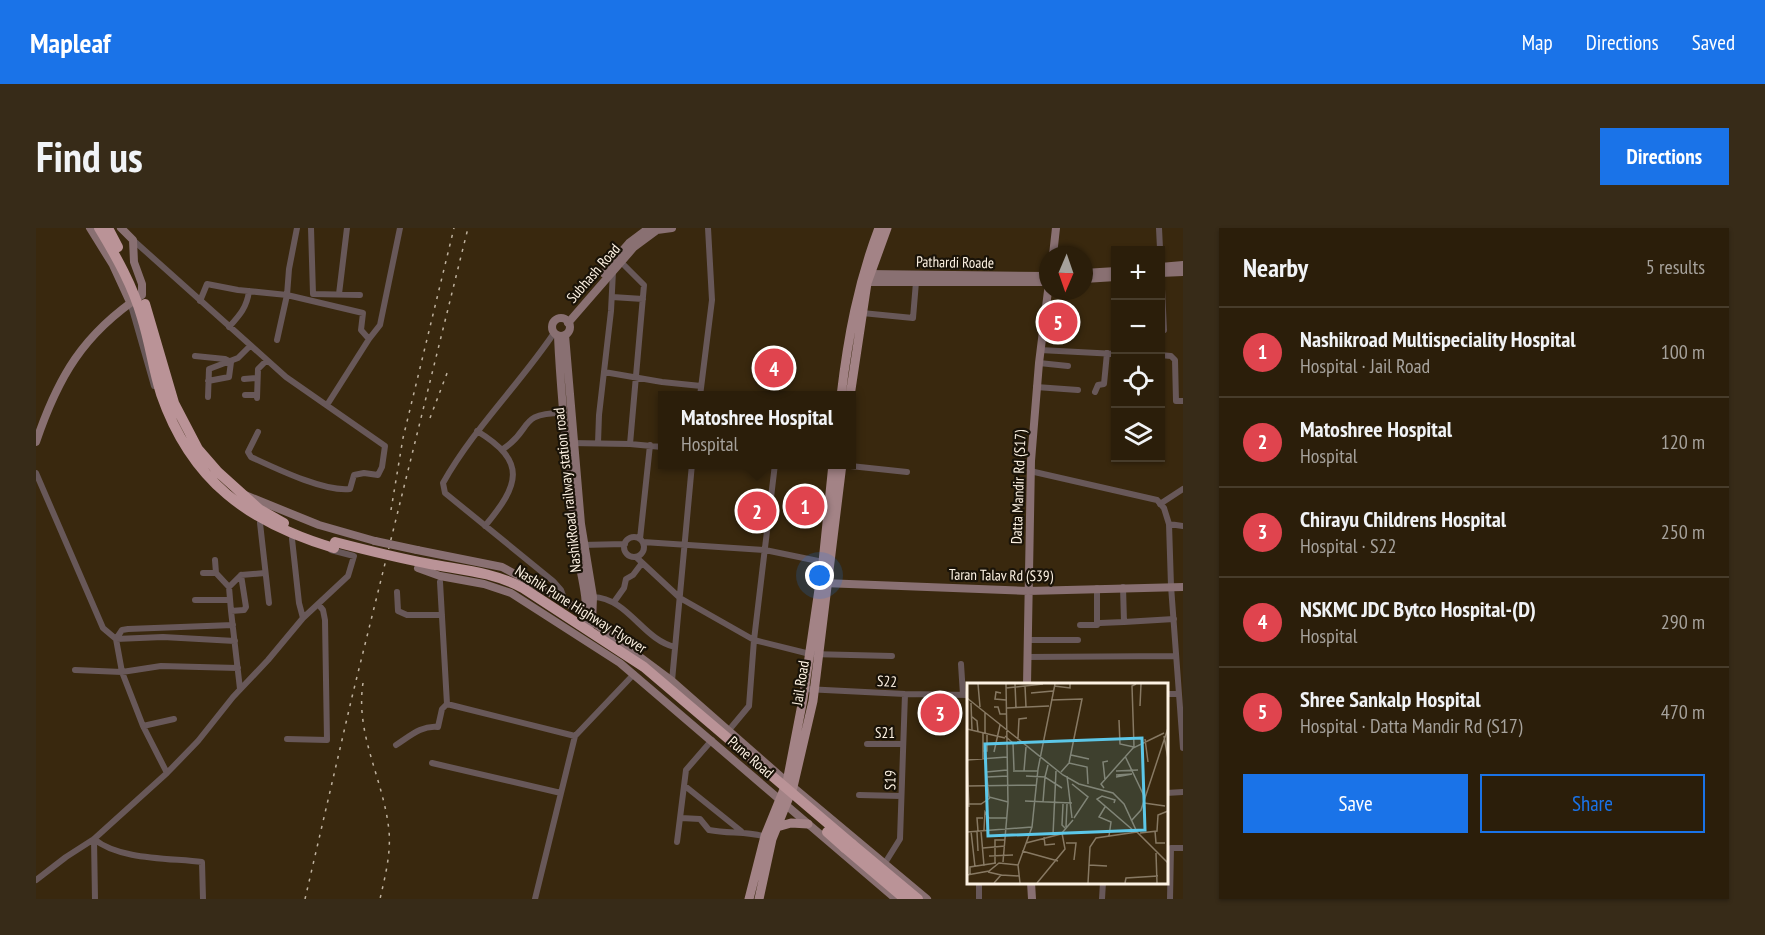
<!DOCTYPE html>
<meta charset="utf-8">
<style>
body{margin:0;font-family:"PT Sans Narrow",sans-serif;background:#372b18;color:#f1f3f6}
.controls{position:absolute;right:18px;top:18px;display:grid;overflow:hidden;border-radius:0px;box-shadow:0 2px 4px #0004}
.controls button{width:54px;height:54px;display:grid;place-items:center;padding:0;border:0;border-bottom:2px solid #473c2b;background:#2b1e0a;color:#f1f3f6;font:30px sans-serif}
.compass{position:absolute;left:1003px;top:18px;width:54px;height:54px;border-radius:50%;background:#2b1e0a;box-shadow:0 2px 4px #0004;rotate:182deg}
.you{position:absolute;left:784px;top:348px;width:21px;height:21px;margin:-15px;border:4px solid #fff;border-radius:50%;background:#1a73e8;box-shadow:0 0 0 9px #1a73e833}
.badge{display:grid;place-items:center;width:39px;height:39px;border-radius:50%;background:#1a73e8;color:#fff;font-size:20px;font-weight:700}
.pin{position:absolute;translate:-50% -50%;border:3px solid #fff;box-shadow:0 2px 6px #0006}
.popup{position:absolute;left:622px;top:163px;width:198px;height:78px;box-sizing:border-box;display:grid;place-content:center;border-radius:0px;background:#2b1e0a;filter:drop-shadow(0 2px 4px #0005);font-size:20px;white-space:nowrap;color:#a6a29c}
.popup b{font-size:22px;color:#f1f3f6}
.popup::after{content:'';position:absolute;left:50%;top:100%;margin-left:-12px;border:12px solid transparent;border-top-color:#2b1e0a}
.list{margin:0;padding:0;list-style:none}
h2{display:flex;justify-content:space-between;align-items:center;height:78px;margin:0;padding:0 24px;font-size:26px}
h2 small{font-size:20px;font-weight:400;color:#a6a29c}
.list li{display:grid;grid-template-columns:39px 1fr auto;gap:18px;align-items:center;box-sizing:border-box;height:90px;padding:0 24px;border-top:2px solid #473c2b}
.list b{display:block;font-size:22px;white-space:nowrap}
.list p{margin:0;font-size:20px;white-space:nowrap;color:#a6a29c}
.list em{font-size:20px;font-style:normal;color:#a6a29c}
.actions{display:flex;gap:12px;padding:18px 24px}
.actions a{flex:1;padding:14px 0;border:2px solid #1a73e8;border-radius:0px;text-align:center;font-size:21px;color:#1a73e8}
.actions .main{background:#1a73e8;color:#fff}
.icon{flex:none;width:33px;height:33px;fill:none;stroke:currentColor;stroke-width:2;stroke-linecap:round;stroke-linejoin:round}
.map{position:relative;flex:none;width:1147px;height:671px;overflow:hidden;border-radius:0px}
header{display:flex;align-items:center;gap:36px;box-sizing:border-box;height:84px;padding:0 30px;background:#1a73e8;color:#fff}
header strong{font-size:28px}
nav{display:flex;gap:33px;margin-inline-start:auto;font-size:21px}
.intro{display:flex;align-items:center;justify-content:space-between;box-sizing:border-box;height:144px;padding:0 36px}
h1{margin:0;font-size:42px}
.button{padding:15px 27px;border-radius:0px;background:#1a73e8;color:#fff;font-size:21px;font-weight:700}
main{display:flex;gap:36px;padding:0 36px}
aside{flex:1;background:#2b1e0a;border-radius:0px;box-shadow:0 2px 4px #0004}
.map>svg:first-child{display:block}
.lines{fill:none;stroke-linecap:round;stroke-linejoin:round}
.street{stroke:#685859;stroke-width:6}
.secondary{stroke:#897072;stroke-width:8}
.primary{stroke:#a38386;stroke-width:9}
.highway{stroke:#ba9397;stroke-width:10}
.rail{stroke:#bfb29f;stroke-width:1.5;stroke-dasharray:3 6;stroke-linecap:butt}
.secondary-bridge{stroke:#897072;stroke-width:8}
.highway-bridge{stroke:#ba9397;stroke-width:10}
.labels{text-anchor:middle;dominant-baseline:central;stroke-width:4.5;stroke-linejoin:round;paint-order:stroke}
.street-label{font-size:15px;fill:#fdf2e3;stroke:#1a1308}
.inset-road{fill:none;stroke:#877963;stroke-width:1.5}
.view{fill:#5cc7e8;fill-opacity:0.15;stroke:#5cc7e8;stroke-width:3}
.inset-edge{fill:none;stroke:#fdf2e3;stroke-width:3}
</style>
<header>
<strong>Mapleaf</strong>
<nav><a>Map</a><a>Directions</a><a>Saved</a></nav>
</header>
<div class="intro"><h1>Find us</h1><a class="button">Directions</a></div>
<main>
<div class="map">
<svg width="1147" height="671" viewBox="0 0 1147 671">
<rect width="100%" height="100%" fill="#39280e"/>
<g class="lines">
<!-- street -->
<path class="street" d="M261,0L253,41L251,67L327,85L325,102L333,111L291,177
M275,0L277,66L324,67
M1123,0L1128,102
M97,12L250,149L349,218L346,239L342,247L328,245L318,247L314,261C288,264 239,240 215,229L212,224L222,204
M585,34L608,57L594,216
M303,66L311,0
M576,69L607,71
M164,73L171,56L202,62L251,67L241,112
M94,74L118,158
M826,85L877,90L880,54
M193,99C204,87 211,79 213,63
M518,105C483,157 438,200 407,255L409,265L517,353L525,362L529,373
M333,111L344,97L364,0
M1004,122L1080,126
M1124,127L1135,128L1139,132L1140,173H1147
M159,128L189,131L195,134L193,149L172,153
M1003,135L1032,138
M568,144L626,154L665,158
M208,151L221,150
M1000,159L1042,162
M1059,164L1062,157L1068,156L1071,125
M209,167H221
M664,168L676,72L672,0
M172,169L173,141L202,130L214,118
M221,170L222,141L231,132
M441,203C492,234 483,257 449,298
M534,215L594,216L626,219
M562,215L563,187L575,83L577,43
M467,221C497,202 481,185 526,185
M805,237L871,244
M994,243L1121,272L1128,280L1133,296L1135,358L1147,520
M0,245L67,400L80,411L86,444L107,498L131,545
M1124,276L1147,261
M224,295L233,375
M1133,296L1147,298
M588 319a10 10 0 1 1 20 0a10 10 0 1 1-20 0Z
M256,311L263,375L267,390
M604,311L614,217
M607,314L729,322L787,334
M545,317L589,316
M600,329L644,370L718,412L739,236
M179,332L180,345
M167,345H180L193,359L195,383
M404,354L411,476L539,508L598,446
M193,359L205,347
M1087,359L1088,394L1138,391
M361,364L362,383L371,387H406
M557,369C592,370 607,412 639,419
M159,372H194
M578,374L588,360L590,351L597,347L606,335
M1064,395L1088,394
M197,397L92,401L86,402L80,411L127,409L199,413
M1044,397H1061V360
M991,412H1042
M991,429L1140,428
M925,436L927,467
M39,442L86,444L125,438L202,440
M636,453L656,236
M204,461L195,383L208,382L210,379L205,347L229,345
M769,461L869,466L933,467
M1130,466H1143
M107,498L138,491
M693,502L713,478L718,412L774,426L856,428
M251,511L291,512L289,392L287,382L282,376
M831,516H867
M360,517C373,509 385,497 402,499L406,481L411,476
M396,535L525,565
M649,558L705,603
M1130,565L1147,564
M823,567L865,568
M645,590L664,591L673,602C694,606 710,603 731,609
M58,611C83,632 134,630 166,634L167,671
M58,611L59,671
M641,614L650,542L676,512
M849,635L864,611L869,466
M0,652L30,629L58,611L131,545L162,513L197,469L232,432L267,390L312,348L318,328L295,322
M943,654V671
M499,671L539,508
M1066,671L1067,654
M1134,671L1135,620H1147"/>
<!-- secondary -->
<path class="secondary" d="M54,0L77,37L94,74
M1017,27L1020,0
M1124,39L1147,37
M567,45L593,15L613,0
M1048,45L1080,43
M1124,45L1147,44
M830,46L1012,48
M1048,51L1080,49
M826,54H1012
M516 99a9 9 0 1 1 18 0a9 9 0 1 1-18 0Z
M532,95L598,19L621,2L636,0
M529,107L545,296L557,369L556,396
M522,108C525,177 533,246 540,315C543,342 552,366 550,393
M0,214C22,149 47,106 106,67V56L98,34L97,12L85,0
M209,267L283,297L339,313
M381,322L466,339L529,373L636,453L751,554L891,671
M382,340L404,348L448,356L475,365L584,435L860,671
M787,355L992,363L1147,359
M991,457L995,233L1003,135L1012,63
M995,654L996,671"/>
<!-- primary -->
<path class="primary" d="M805,168C812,109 822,55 843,0
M814,168L831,55L851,0
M741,599L755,595L772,596
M713,671L729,608L751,554L767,471L787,334L797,236
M723,671L736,611L757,559L777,473L806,236"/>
<!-- highway -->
<path class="highway" d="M63,0C80,28 97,58 106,90C114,115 117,141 125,166C155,253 213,295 298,320
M72,0L82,19
M109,76L138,175L162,221L182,244L223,281L248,295
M816,616L882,671
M809,620L869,671"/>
<!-- rail -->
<path class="rail" d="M394,190L413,140
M355,282L367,210L418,0
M327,455C319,507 348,552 353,603C355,626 349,649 344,671
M269,671L316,469L432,0"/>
<!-- secondary-bridge -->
<path class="secondary-bridge" d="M339,313L381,322"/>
<!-- highway-bridge -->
<path class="highway-bridge" d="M299,314C330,322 362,330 394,336C426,342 457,344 487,360L608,439L816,616
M791,604L809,620"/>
</g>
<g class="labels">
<!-- street labels -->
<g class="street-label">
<text transform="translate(919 34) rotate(1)">Pathardi Roade</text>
<text transform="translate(557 45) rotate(-49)">Subhash Road</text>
<text transform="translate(982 259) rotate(-88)">Datta Mandir Rd (S17)</text>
<text transform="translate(531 262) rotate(-96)">NashikRoad railway station road</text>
<text transform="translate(965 347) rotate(1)">Taran Talav Rd (S39)</text>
<text transform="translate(545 381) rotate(32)">Nashik Pune Highway Flyover</text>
<text transform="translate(851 453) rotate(3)">S22</text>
<text transform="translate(764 455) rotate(-81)">Jail Road</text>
<text x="849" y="504">S21</text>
<text transform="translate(715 529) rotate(41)">Pune Road</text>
<text transform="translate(854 552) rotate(-88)">S19</text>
</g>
</g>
<!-- overview -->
<g transform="translate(931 455)">
<rect width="201" height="201" fill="#39280e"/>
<path class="inset-road" d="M11,1L13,24M48,1L49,25M58,3L59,24M87,3L103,5V1M39,5L76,1M34,10L29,9L28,16L39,17M64,10L86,8M0,15L96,92L112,101L146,110L157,121L170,149L201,180M84,17L115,16L102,80M4,20L5,47M173,23L174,1M27,24H31L33,31H40M40,25L82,23M4,33L10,38L11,49M152,37L153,61L167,64L165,3L169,1M0,46L38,55M16,50V76M18,50V30M38,53L46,60L47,87M197,53L201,76M51,55L52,36L60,35M178,56L181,79M16,68H20V50M27,69L33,42M104,72L122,76M158,73L178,115M18,76L22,114L41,119M0,77L40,74M0,79L2,124M46,88H71M57,88L59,64M149,88L171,87M19,89L40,87M94,89L102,80L120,84L121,101M149,92L165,91L149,94M59,93L78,94L81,82M100,93L105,135M20,94L41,93M138,97L136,79L141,78M105,101L121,114L107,135M0,103L69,102M137,105L134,101L166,65L197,50M58,118L105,120M76,119L78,94L95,105M147,120L148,117L135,113L130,116L167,148M177,120L198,123M0,121H14L23,115M96,121L95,142L98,145M138,124L132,134L144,139L142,153M164,138L174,127L201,45M99,144L100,121M17,147L18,129L22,135H40M4,148L8,184M11,148L10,135H16M14,148L17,183M188,148L189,160H198M0,149L65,144M10,149L11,168M173,150L190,148L191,132L201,128M86,152L89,88M77,154L78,162L88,161M59,160L94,151L106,137M99,160H109L107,177M16,165L38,163M55,168L91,178M189,170L190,200M22,173L46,172M36,179L41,120L39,1M28,181V157H38M122,182L140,183M21,189L34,192L27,200M3,191V184L29,180M0,192L22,188L32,180L51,182M34,192L52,193M53,200L51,182L65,144L71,86L88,1M70,200L98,166L95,150M121,200L123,164L129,155L170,149M158,200L159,195L191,193"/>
<path class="view" d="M175,55L178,147L21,153L18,61Z"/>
<rect width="201" height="201" class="inset-edge"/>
</g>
</svg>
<div class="controls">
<button>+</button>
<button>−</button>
<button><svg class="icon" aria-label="locate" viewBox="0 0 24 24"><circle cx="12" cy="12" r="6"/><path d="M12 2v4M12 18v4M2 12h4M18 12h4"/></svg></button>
<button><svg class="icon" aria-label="layers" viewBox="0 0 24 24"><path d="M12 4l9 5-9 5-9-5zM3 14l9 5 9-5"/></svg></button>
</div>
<svg class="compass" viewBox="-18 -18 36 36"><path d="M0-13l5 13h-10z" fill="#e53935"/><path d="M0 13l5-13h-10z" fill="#a6a29c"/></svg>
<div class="you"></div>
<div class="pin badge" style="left:769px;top:278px;background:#e0444e">1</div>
<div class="pin badge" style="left:721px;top:283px;background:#e0444e">2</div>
<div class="popup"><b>Matoshree Hospital</b>Hospital</div>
<div class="pin badge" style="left:904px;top:485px;background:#e0444e">3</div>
<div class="pin badge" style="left:738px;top:140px;background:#e0444e">4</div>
<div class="pin badge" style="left:1022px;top:94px;background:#e0444e">5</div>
</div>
<aside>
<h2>Nearby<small>5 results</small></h2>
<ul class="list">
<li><span class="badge" style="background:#e0444e">1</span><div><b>Nashikroad Multispeciality Hospital</b><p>Hospital · Jail Road</p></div><em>100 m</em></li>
<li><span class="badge" style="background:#e0444e">2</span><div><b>Matoshree Hospital</b><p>Hospital</p></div><em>120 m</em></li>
<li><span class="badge" style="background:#e0444e">3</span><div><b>Chirayu Childrens Hospital</b><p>Hospital · S22</p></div><em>250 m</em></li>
<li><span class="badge" style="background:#e0444e">4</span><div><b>NSKMC JDC Bytco Hospital-(D)</b><p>Hospital</p></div><em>290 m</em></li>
<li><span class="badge" style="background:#e0444e">5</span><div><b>Shree Sankalp Hospital</b><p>Hospital · Datta Mandir Rd (S17)</p></div><em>470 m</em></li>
</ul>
<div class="actions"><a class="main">Save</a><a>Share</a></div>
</aside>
</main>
